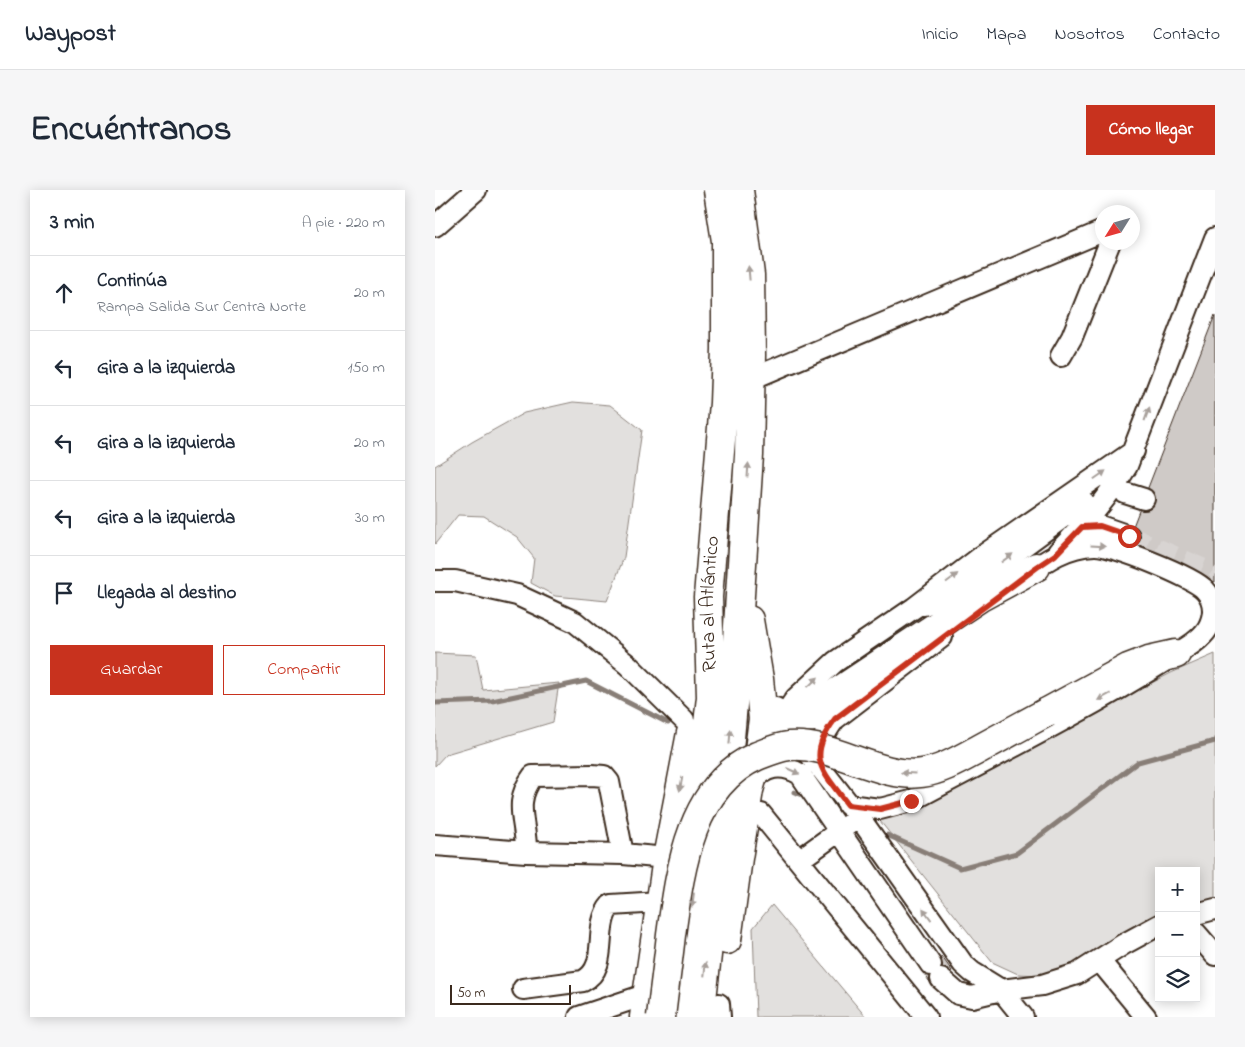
<!DOCTYPE html>
<html lang="es">
<meta charset="utf-8">
<style>
body{margin:0;font-family:"Indie Flower",sans-serif;background:#f6f6f7;color:#1f2937}
.controls{position:absolute;right:15px;bottom:15px;display:grid;overflow:hidden;border-radius:0px;box-shadow:0 2px 12px #0003}
.controls button{width:45px;height:45px;display:grid;place-items:center;padding:0;border:0;border-bottom:1px solid #e0e1e3;background:#fff;color:#1f2937;font:25px sans-serif}
.compass{position:absolute;left:660px;top:15px;width:45px;height:45px;border-radius:50%;background:#fff;box-shadow:0 2px 12px #0003;rotate:233deg}
.scale{position:absolute;left:15px;bottom:12px;width:121px;box-sizing:border-box;padding-left:5px;border:2px solid #3b2a1e;border-top:0;font-size:14px;line-height:18px;white-space:nowrap;color:#3b2a1e;-webkit-text-stroke:4px #fff;paint-order:stroke}
.stop{position:absolute;width:15px;height:15px;margin:-11px;border:4px solid #c8321e;border-radius:50%;background:#fff}
.stop.end{background:#c8321e;border-color:#fff;box-shadow:0 1px 5px #0008}
.list{margin:0;padding:0;list-style:none}
h2{display:flex;justify-content:space-between;align-items:center;height:65px;margin:0;padding:0 20px;font-size:21px}
h2 small{font-size:16px;font-weight:400;color:#747a83}
.list li{display:grid;grid-template-columns:32px 1fr auto;gap:15px;align-items:center;box-sizing:border-box;height:75px;padding:0 20px;border-top:1px solid #e0e1e3}
.list b{display:block;font-size:19px;white-space:nowrap}
.list p{margin:0;font-size:16px;white-space:nowrap;color:#747a83}
.list em{font-size:16px;font-style:normal;color:#747a83}
.actions{display:flex;gap:10px;padding:15px 20px}
.actions a{flex:1;padding:11px 0;border:1px solid #c8321e;border-radius:0px;text-align:center;font-size:18px;color:#c8321e}
.actions .main{background:#c8321e;color:#fff}
.icon{flex:none;width:28px;height:28px;fill:none;stroke:currentColor;stroke-width:2;stroke-linecap:round;stroke-linejoin:round}
.map{position:relative;flex:none;width:780px;height:827px;overflow:hidden;border-radius:0px}
header{display:flex;align-items:center;gap:30px;box-sizing:border-box;height:70px;padding:0 25px;background:#fff;border-bottom:1px solid #e0e1e3}
header strong{font-size:24px}
nav{display:flex;gap:28px;margin-inline-start:auto;font-size:18px}
.intro{display:flex;align-items:center;justify-content:space-between;box-sizing:border-box;height:120px;padding:0 30px}
h1{margin:0;font-size:35px}
.button{padding:12px 22px;border-radius:0px;background:#c8321e;color:#fff;font-size:18px;font-weight:700}
main{display:flex;gap:30px;padding:0 30px}
aside{flex:1;background:#fff;border-radius:0px;box-shadow:0 2px 12px #0003}
.map>svg:first-child{display:block}
.green{fill:#e2e0de;stroke:#8e857e}
.lines{fill:none;stroke-linecap:round;stroke-linejoin:round}
.stream{stroke:#887e77;stroke-width:5}
.building{fill:#cfcac7;stroke:#3b2a1e}
.minor-tunnel{stroke:#d8d4d2;stroke-width:20;stroke-dasharray:20 10;stroke-linecap:butt}
.minor-casing{stroke:#3b2a1e;stroke-width:24}
.highway-casing{stroke:#3b2a1e;stroke-width:31}
.minor{stroke:#fff;stroke-width:20}
.highway{stroke:#fff;stroke-width:28}
.highway-bridge-casing{stroke:#3b2a1e;stroke-width:31;stroke-linecap:butt}
.highway-bridge{stroke:#fff;stroke-width:28}
.oneway{fill:#a79f9a}
.route{stroke:#c8321e;stroke-width:6}
.labels{text-anchor:middle;dominant-baseline:central;stroke-width:4;stroke-linejoin:round;paint-order:stroke}
.street-label{font-size:20px;fill:#3b2a1e;stroke:#fff}
</style>
<header>
<strong>Waypost</strong>
<nav><a>Inicio</a><a>Mapa</a><a>Nosotros</a><a>Contacto</a></nav>
</header>
<div class="intro"><h1>Encuéntranos</h1><a class="button">Cómo llegar</a></div>
<main>
<aside>
<h2>3 min<small>A pie · 220 m</small></h2>
<ul class="list">
<li><svg class="icon" aria-label="ahead" viewBox="0 0 24 24"><path d="M12 20V5M6 11l6-6 6 6"/></svg><div><b>Continúa</b><p>Rampa Salida Sur Centra Norte</p></div><em>20 m</em></li>
<li><svg class="icon" aria-label="left" viewBox="0 0 24 24"><path d="M17 20v-9H6M10 6l-5 5 5 5"/></svg><div><b>Gira a la izquierda</b></div><em>150 m</em></li>
<li><svg class="icon" aria-label="left" viewBox="0 0 24 24"><path d="M17 20v-9H6M10 6l-5 5 5 5"/></svg><div><b>Gira a la izquierda</b></div><em>20 m</em></li>
<li><svg class="icon" aria-label="left" viewBox="0 0 24 24"><path d="M17 20v-9H6M10 6l-5 5 5 5"/></svg><div><b>Gira a la izquierda</b></div><em>30 m</em></li>
<li><svg class="icon" aria-label="arrive" viewBox="0 0 24 24"><path d="M6 21V4h12l-3 4 3 4H6"/></svg><div><b>Llegada al destino</b></div></li>
</ul>
<div class="actions"><a class="main">Guardar</a><a>Compartir</a></div>
</aside>
<div class="map">
<svg width="780" height="827" viewBox="0 0 780 827">
<rect width="100%" height="100%" fill="#fff"/>
<filter id="ink" filterUnits="userSpaceOnUse"><feTurbulence type="fractalNoise" baseFrequency=".02" numOctaves="2"/><feDisplacementMap in="SourceGraphic" scale="10" xChannelSelector="R" yChannelSelector="G"/><feConvolveMatrix kernelMatrix="1 2 1 2 8 2 1 2 1" color-interpolation-filters="sRGB"/></filter>
<g filter="url(#ink)">
<!-- green -->
<path class="green" d="M138,212L175,215L207,240L189,367L172,411L120,406L96,393L99,368L82,347L49,326L23,325L0,354V276L37,252L89,223Z
M0,463L41,465L48,500L124,493L118,532L11,564L0,576Z
M780,464V708L761,713V681H724V729L632,777L604,785L583,784L557,772L441,626L537,586L736,483Z
M337,715L431,827H321L318,738Z"/>
<g class="lines">
<!-- stream -->
<path class="stream" d="M0,513L57,511L151,491L233,533
M359,602L371,606
M452,645L525,678L582,663L703,572L780,551"/>
</g>
<!-- building -->
<path class="building" d="M780,125V392L690,357Z
M507,767L517,781L497,795L487,781Z"/>
<g class="lines">
<!-- minor-tunnel -->
<path class="minor-tunnel" d="M694,346L776,382L780,385"/>
<defs>
<path id="minor" d="M0,36L41,0
M626,166L637,147L675,52
M316,189L668,41
M690,303L709,309
M647,337L665,336L694,346
M623,362C650,334 672,309 692,276L780,48
M0,391H20L82,405L140,432L193,475L249,530
M488,415L519,407L649,312
M341,518L347,529L424,627L528,774L537,782L566,800L588,827
M347,529C374,534 381,533 406,521
M326,562L331,551L361,508L400,472L479,418L547,366L699,261
M386,579C382,559 388,544 400,529L507,447
M316,593C330,576 346,573 365,584L496,775
M413,615L445,619L476,611C560,566 647,523 728,472C743,462 764,453 773,438C780,425 780,411 770,400C759,387 676,354 659,355C632,356 611,370 591,385
M326,624L491,827
M0,655L91,662C92,632 77,614 98,586L157,585L169,586L174,592L188,664L232,668
M91,662L188,664
M364,670L414,634
M761,724L780,719
M761,743L780,765
M664,770L711,827
M506,789L523,804L537,807L566,800L607,795L642,784L689,754L724,735
M88,799L148,791C176,777 157,736 176,715L225,712
M284,814L285,827
M144,827L213,804"/>
<g id="highway">
<path d="M375,515L396,506L410,497L544,408L601,377"/>
<path d="M612,522L693,478L714,470L741,464"/>
<path d="M292,750L303,668L314,600L323,568L328,529L324,489L314,430"/>
<path d="M209,827L232,668L256,543"/>
<path id="s1" d="M244,827L262,681L266,597L276,507L273,407L289,213L291,159V51L283,0"/>
<path d="M265,827L290,605L298,514L314,265L316,165L315,85L304,0"/>
</g>
</defs>
<!-- minor casing -->
<use href="#minor" class="minor-casing"/>
<!-- highway casing -->
<use href="#highway" class="highway-casing"/>
<!-- minor -->
<use href="#minor" class="minor"/>
<!-- highway -->
<use href="#highway" class="highway"/>
<defs>
<path id="highway-bridge" d="M226,827C229,800 233,772 236,745C245,680 255,596 322,566C332,562 344,557 354,556C397,552 444,589 487,583C508,580 527,568 546,558C568,546 590,534 612,522"/>
</defs>
<!-- highway-bridge casing -->
<use href="#highway-bridge" class="highway-bridge-casing"/>
<!-- highway-bridge -->
<use href="#highway-bridge" class="highway-bridge"/>
</g>
<!-- one-way arrows -->
<defs><path id="oneway-solid" d="M-6-.8H1V-3.2L6.5 0L1 3.2V.8H-6Z" transform="scale(1.25)"/></defs>
<g class="oneway">
<use href="#oneway-solid" transform="translate(314 83) rotate(-95)"/>
<use href="#oneway-solid" transform="translate(712 224) rotate(-70)"/>
<use href="#oneway-solid" transform="translate(313 280) rotate(-86)"/>
<use href="#oneway-solid" transform="translate(665 285) rotate(-35)"/>
<use href="#oneway-solid" transform="translate(663 356) rotate(3)"/>
<use href="#oneway-solid" transform="translate(572 368) rotate(-36)"/>
<use href="#oneway-solid" transform="translate(517 388) rotate(-37)"/>
<use href="#oneway-solid" transform="translate(378 492) rotate(-43)"/>
<use href="#oneway-solid" transform="translate(669 507) rotate(152)"/>
<use href="#oneway-solid" transform="translate(295 547) rotate(-85)"/>
<use href="#oneway-solid" transform="translate(358 581) rotate(25)"/>
<use href="#oneway-solid" transform="translate(473 583) rotate(-177)"/>
<use href="#oneway-solid" transform="translate(246 594) rotate(101)"/>
<use href="#oneway-solid" transform="translate(258 710) rotate(97)"/>
<use href="#oneway-solid" transform="translate(492 724) rotate(-126)"/>
<use href="#oneway-solid" transform="translate(270 779) rotate(-84)"/>
</g>
</g>
<g class="lines" filter="url(#ink)">
<!-- route -->
<path class="route" d="M476,611L445,619L413,615C388,581 370,569 400,529L602,377L620,365L647,337L665,336L694,346"/>
</g>
<g class="labels">
<!-- street labels -->
<g class="street-label">
<text stroke="none"><textPath href="#s1" startOffset="415">Ruta al Atlántico</textPath></text>
</g>
</g>
</svg>
<div class="controls">
<button>+</button>
<button>−</button>
<button><svg class="icon" aria-label="layers" viewBox="0 0 24 24"><path d="M12 4l9 5-9 5-9-5zM3 14l9 5 9-5"/></svg></button>
</div>
<svg class="compass" viewBox="-18 -18 36 36"><path d="M0-13l5 13h-10z" fill="#e53935"/><path d="M0 13l5-13h-10z" fill="#747a83"/></svg>
<div class="scale">50 m</div>
<div class="stop" style="left:694px;top:346px"></div>
<div class="stop end" style="left:476px;top:611px"></div>
</div>
</main>
